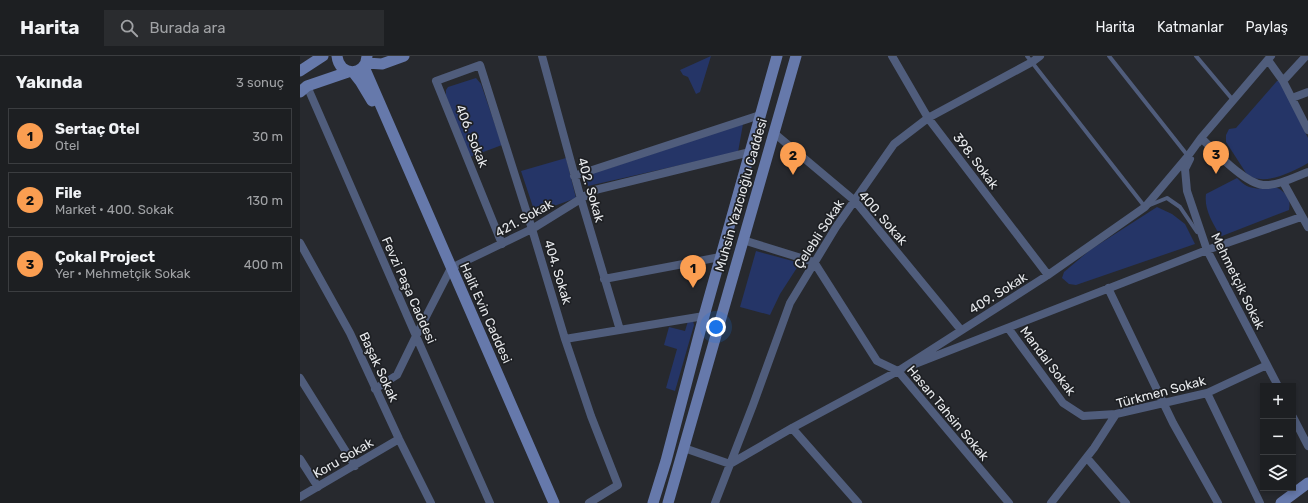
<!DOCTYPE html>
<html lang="tr">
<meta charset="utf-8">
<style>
body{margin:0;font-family:Rubik,sans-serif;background:#2a2c2f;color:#f1f3f6}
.controls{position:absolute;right:12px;bottom:12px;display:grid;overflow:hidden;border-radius:0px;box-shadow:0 2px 6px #0003}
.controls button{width:36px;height:36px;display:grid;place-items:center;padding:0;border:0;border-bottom:1px solid #3b3d40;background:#1d1f22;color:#f1f3f6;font:20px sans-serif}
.you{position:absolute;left:416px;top:271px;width:14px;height:14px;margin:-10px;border:3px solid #fff;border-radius:50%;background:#1a73e8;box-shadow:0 0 0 6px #1a73e833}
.badge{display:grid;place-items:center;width:26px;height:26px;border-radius:50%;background:#fb9e51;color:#111;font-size:13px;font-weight:700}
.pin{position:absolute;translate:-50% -33px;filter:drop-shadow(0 1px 2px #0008)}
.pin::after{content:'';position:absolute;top:21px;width:14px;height:12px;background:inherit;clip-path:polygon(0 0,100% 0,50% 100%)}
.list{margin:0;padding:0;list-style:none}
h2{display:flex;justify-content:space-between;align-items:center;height:52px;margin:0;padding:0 16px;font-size:17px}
h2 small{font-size:13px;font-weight:400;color:#a0a2a5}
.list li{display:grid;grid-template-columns:26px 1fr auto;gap:12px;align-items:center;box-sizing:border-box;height:56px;margin:0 8px 8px;padding:0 8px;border:1px solid #3b3d40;border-radius:0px}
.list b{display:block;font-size:15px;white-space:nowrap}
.list p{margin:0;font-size:13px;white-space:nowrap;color:#a0a2a5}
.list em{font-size:13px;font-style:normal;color:#a0a2a5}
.icon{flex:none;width:22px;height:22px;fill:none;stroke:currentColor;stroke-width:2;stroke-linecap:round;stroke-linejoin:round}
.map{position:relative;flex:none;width:1008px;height:447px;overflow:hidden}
header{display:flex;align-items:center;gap:24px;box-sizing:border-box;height:56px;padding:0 20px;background:#1d1f22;border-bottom:1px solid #3b3d40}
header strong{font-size:19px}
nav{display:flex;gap:22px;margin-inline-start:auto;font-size:14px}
.search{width:280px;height:36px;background:#2a2c2f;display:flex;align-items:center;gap:10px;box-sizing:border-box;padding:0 14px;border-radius:0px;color:#a0a2a5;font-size:15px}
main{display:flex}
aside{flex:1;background:#1d1f22}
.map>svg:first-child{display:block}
.green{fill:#253567}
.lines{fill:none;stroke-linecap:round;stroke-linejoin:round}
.service{stroke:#505d7c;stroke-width:4}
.minor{stroke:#505d7c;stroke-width:8}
.secondary{stroke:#6679ab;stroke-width:11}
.labels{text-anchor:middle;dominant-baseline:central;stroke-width:3.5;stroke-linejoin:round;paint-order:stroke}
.street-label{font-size:13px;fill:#e7e9ec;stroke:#1e2024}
</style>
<header>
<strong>Harita</strong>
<div class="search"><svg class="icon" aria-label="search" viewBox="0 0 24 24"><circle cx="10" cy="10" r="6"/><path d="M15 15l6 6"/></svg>Burada ara</div>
<nav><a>Harita</a><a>Katmanlar</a><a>Paylaş</a></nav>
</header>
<main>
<aside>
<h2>Yakında<small>3 sonuç</small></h2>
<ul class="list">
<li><span class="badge">1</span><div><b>Sertaç Otel</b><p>Otel</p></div><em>30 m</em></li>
<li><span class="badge">2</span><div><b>File</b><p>Market · 400. Sokak</p></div><em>130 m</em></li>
<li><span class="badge">3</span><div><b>Çokal Project</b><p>Yer · Mehmetçik Sokak</p></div><em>400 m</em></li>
</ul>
</aside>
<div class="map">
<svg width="1008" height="447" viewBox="0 0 1008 447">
<rect width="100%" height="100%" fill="#27292e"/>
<!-- green -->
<path class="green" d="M411,0L400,36L396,38L388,21L383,19L380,14Z
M176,22L181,28L202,89L170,101L146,40V34L148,31Z
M977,25H980L1008,82V107C992,116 962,132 946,117L926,86V79L929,73L936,72Z
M443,68L438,96L288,130L285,120Z
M266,102L276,142L235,157L221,115Z
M937,122C942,127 946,131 954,132C967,135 975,125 986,139C990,144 990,148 989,154L922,180L919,178C912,165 904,153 906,138Z
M857,151L872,158L885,168L895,188L776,229L769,228L762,222L764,216L790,194Z
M456,195L500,207L480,238L470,259L440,251Z
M388,265H393L394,269L375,335L366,332L377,293L364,289L369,271L385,275Z"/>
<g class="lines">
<!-- service -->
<path class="service" d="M727,0L845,151L867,142L880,151L897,176
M809,0L888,100
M896,0L933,44"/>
<!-- minor -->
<path class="minor" d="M242,0L281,143L320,274
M592,0L628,62L748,219
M968,4L983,25L1008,74
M983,25L1006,0
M7,30L116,280L190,447
M992,42L1008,36
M474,77L555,145L661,274
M898,87L901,82C915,95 944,127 963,129C977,130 995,121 1008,116
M890,103L885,113L887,135L907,194L978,330
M274,120L460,59
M983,126L1008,171
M443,184L514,206L577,305L598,315L709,447
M0,187L50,277L99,383L131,447
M202,188L136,25L180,9L232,173L265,283L291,360L318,429L289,447
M304,223L420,201
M808,232L873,367L918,447
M708,272L763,347L783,360L816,358
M265,283L404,260
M615,308L907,194L1001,161
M0,322L55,410
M75,333L97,319L116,280L151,212L232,173L295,134L450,96
M907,337L960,447
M993,361L1008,390
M492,372L558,447
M384,392L430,408L492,372L598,315L748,219L845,151L888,100L901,82L971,0
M787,402L826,447
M0,403L18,431
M0,441L99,383
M415,447L453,349L490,247L536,171L594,88L628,62L732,6L740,0
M751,447L794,392L816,358L907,337L967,309"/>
<!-- secondary -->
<path class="secondary" d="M37,0C39,21 66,21 67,0
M66,7L82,8L104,0
M64,11L254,447
M0,15L23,0
M53,16L60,25L72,45
M0,36L7,30L48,16
M353,447L366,405L404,260L477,0
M368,447L496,0
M981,447L1008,427"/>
</g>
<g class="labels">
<!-- street labels -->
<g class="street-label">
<text transform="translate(172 80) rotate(68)">406. Sokak</text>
<text transform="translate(676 105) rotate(53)">398. Sokak</text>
<text transform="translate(291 134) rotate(74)">402. Sokak</text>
<text transform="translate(441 139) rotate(-74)">Muhsin Yazıcıoğlu Caddesi</text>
<text transform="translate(224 162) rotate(-29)">421. Sokak</text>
<text transform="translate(583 162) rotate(49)">400. Sokak</text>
<text transform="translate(519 178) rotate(-57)">Çelebli Sokak</text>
<text transform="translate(258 216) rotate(73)">404. Sokak</text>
<text transform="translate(938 225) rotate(64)">Mehmetçik Sokak</text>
<text transform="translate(109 234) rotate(66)">Fevzi Paşa Caddesi</text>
<text transform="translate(698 237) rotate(-32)">409. Sokak</text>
<text transform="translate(186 257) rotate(66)">Halit Evin Caddesi</text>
<text transform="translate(748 305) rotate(53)">Mandal Sokak</text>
<text transform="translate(79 311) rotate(65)">Başak Sokak</text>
<text transform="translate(861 336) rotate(-15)">Türkmen Sokak</text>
<text transform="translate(648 357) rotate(50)">Hasan Tahsin Sokak</text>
<text transform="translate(43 402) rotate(-30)">Koru Sokak</text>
</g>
</g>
</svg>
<div class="controls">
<button>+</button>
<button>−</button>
<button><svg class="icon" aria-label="layers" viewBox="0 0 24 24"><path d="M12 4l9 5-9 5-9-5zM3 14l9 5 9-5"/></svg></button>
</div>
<div class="you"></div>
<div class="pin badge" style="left:393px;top:232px">1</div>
<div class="pin badge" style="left:493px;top:119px">2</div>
<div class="pin badge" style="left:916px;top:118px">3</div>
</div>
</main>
